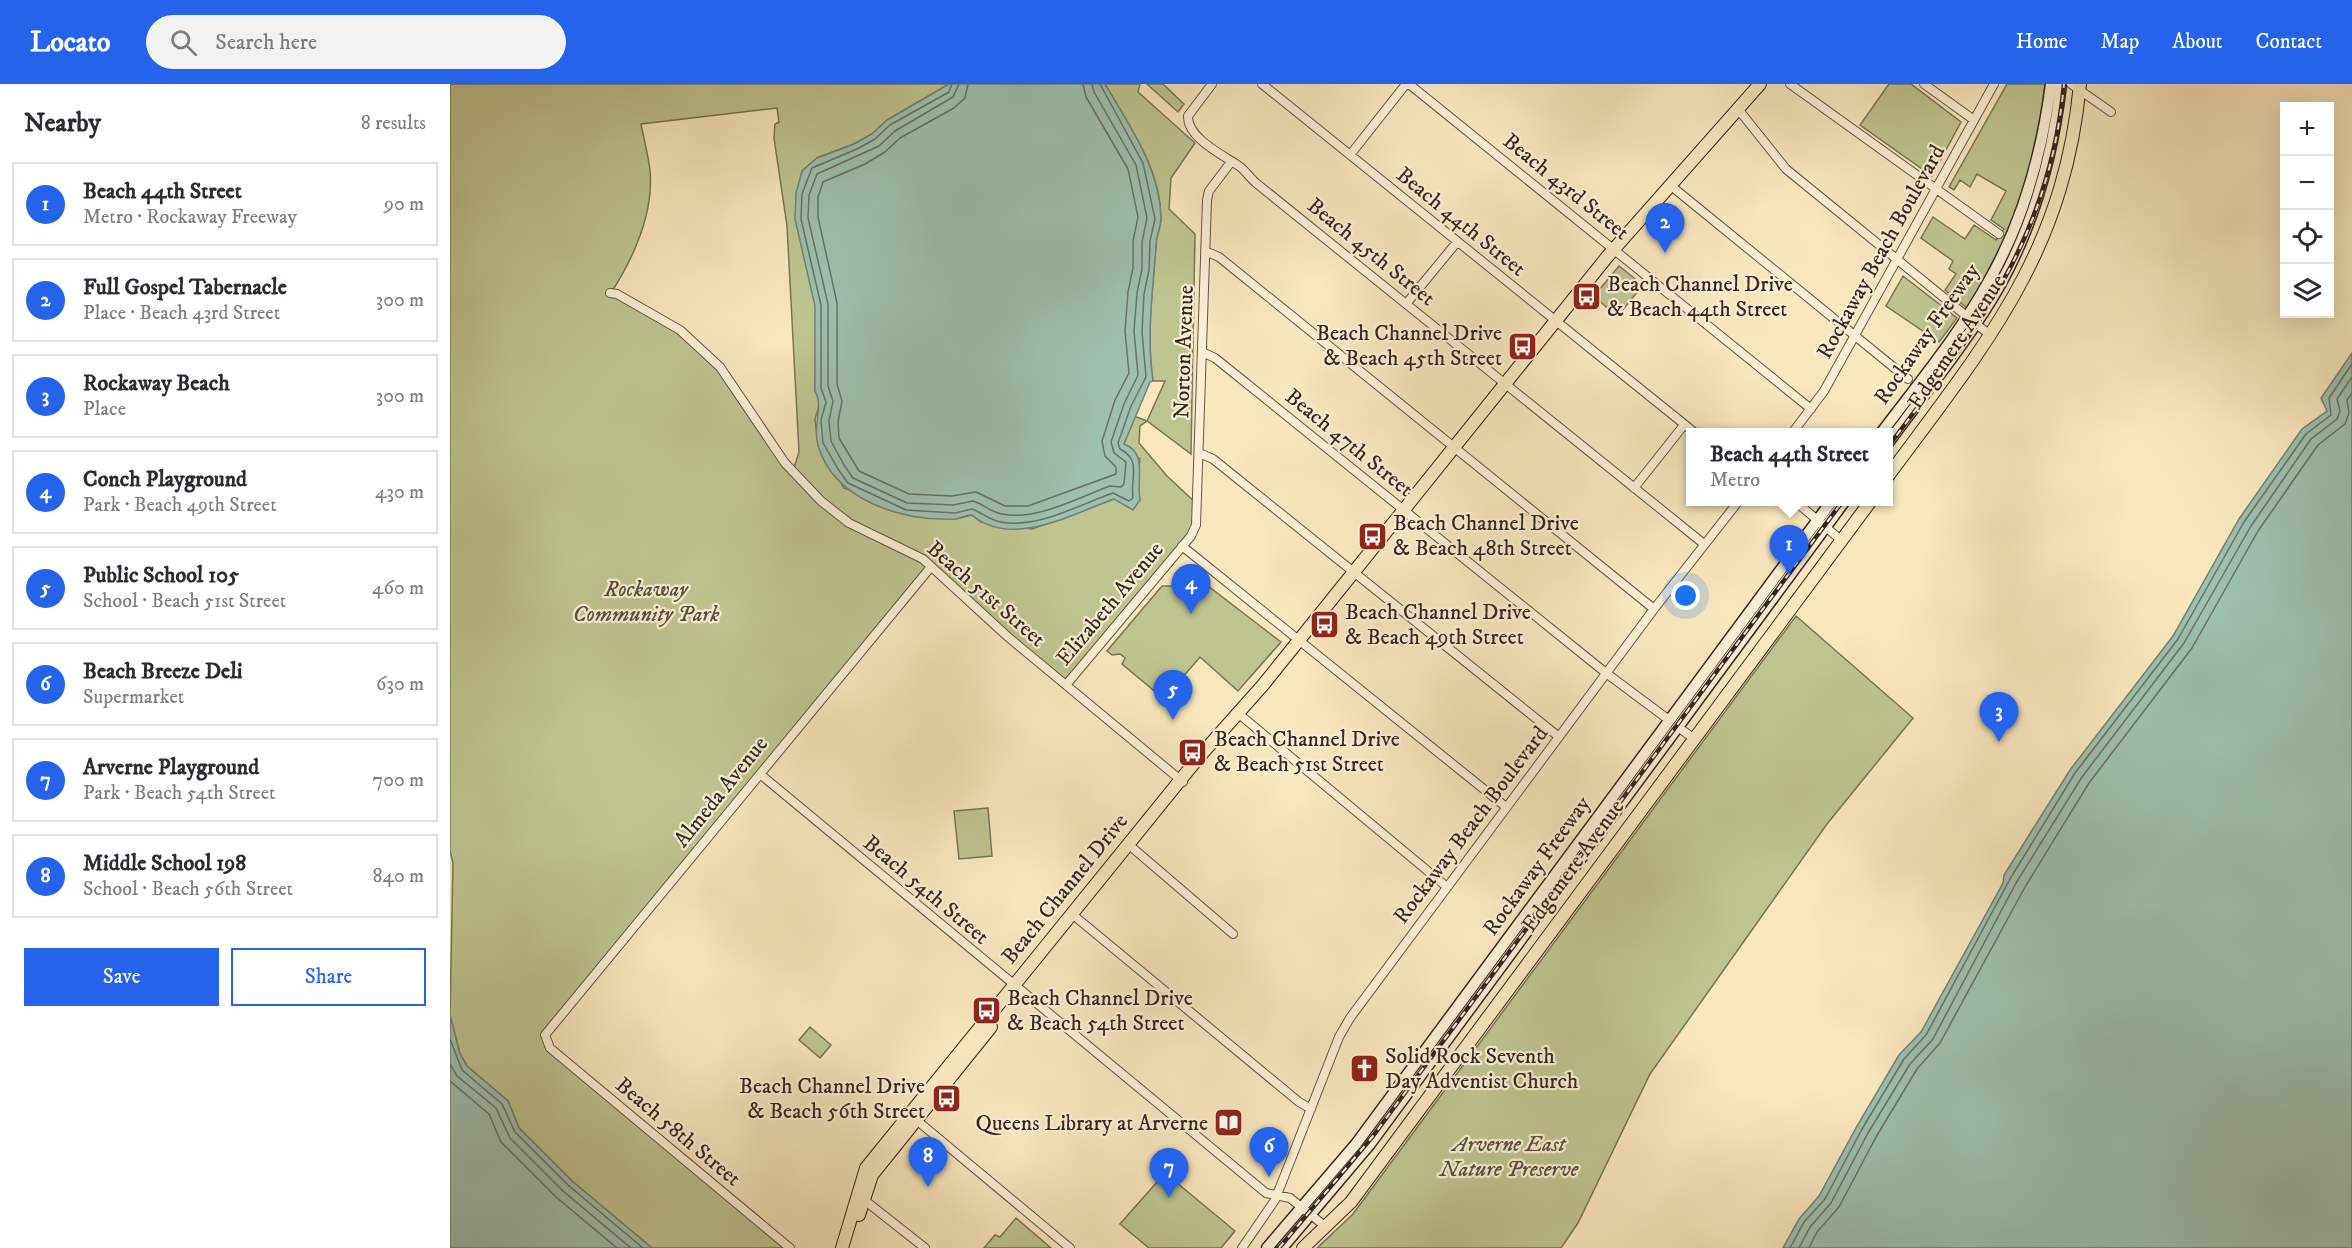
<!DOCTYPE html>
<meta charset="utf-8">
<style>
body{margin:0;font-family:"IM FELL DW Pica",serif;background:#f2f2f3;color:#2b2b33}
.controls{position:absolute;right:18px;top:18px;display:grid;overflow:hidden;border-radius:0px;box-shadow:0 6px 24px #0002}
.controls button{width:54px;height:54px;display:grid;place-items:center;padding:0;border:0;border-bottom:2px solid #e1e1e2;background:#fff;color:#2b2b33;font:30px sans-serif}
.you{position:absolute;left:1236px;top:512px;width:21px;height:21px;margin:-15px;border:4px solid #fff;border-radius:50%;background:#1a73e8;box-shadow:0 0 0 9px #1a73e833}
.badge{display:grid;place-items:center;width:39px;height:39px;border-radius:50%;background:#2563eb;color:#fff;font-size:20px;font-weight:700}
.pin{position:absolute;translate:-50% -50px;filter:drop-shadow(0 2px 3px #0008)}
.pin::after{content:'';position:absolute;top:32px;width:21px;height:18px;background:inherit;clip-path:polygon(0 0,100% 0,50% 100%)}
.popup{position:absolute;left:1236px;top:344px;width:207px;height:78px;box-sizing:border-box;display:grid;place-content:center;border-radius:0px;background:#fff;filter:drop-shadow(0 2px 4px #0005);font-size:20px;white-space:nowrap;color:#7c7c81}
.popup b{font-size:22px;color:#2b2b33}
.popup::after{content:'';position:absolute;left:50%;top:100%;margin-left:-12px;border:12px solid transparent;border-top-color:#fff}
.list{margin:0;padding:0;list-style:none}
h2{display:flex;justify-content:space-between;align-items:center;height:78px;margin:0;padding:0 24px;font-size:26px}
h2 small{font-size:20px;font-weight:400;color:#7c7c81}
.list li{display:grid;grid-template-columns:39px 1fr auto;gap:18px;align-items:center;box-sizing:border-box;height:84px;margin:0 12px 12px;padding:0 12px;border:2px solid #e1e1e2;border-radius:0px}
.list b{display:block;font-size:22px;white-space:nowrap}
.list p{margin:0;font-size:20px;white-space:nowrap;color:#7c7c81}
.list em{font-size:20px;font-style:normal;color:#7c7c81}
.actions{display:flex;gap:12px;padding:18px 24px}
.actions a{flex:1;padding:14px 0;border:2px solid #2563eb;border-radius:0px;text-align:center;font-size:21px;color:#2563eb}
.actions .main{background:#2563eb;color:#fff}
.icon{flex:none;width:33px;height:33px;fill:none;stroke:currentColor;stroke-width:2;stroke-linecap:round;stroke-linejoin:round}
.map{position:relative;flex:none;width:1902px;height:1164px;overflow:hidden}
header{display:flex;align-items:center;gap:36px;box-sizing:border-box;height:84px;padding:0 30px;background:#2563eb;color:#fff}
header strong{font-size:28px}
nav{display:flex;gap:33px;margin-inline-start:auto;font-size:21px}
.search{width:420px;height:54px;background:#f2f2f3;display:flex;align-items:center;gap:15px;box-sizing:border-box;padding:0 21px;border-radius:33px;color:#7c7c81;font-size:22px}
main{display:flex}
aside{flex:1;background:#fff}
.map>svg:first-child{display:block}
.green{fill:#bec490;stroke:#7a7558;stroke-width:1.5;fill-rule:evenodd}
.water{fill:#9dc0af;stroke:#748276;stroke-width:1.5}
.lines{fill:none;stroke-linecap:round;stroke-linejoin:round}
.shore{stroke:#6a7368;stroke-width:1.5}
.street-casing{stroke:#665647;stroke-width:10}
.secondary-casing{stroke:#362620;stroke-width:13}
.primary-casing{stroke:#362620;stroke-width:14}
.street{stroke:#faefd4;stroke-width:8}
.secondary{stroke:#faefd4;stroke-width:10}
.primary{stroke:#f8e6bd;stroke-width:12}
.rail-casing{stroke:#362620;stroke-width:4.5}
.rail{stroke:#faefd4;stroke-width:2;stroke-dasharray:7;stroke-linecap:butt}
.labels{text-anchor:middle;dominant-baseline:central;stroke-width:4.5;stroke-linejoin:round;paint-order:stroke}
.street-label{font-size:22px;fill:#362620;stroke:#faefd4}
.poi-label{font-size:22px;fill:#362620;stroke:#faefd4;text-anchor:start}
.park-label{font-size:22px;font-style:italic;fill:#584e3c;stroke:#faefd4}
</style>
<header>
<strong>Locato</strong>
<div class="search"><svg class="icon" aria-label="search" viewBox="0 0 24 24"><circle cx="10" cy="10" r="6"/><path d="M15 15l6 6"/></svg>Search here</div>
<nav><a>Home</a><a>Map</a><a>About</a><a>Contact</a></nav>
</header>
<main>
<aside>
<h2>Nearby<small>8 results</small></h2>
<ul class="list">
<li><span class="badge">1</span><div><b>Beach 44th Street</b><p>Metro · Rockaway Freeway</p></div><em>90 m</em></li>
<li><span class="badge">2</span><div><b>Full Gospel Tabernacle</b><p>Place · Beach 43rd Street</p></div><em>300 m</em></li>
<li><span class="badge">3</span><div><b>Rockaway Beach</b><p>Place</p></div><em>300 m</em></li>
<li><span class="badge">4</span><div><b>Conch Playground</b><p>Park · Beach 49th Street</p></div><em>430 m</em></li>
<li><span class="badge">5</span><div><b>Public School 105</b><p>School · Beach 51st Street</p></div><em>460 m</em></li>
<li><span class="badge">6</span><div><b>Beach Breeze Deli</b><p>Supermarket</p></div><em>630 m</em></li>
<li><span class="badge">7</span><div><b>Arverne Playground</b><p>Park · Beach 54th Street</p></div><em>700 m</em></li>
<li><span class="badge">8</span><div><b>Middle School 198</b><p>School · Beach 56th Street</p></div><em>840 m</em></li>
</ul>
<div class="actions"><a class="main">Save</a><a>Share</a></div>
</aside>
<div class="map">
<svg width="1902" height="1164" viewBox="0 0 1902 1164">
<rect width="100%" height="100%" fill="#f8e6bd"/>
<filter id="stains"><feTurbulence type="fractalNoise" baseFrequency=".00333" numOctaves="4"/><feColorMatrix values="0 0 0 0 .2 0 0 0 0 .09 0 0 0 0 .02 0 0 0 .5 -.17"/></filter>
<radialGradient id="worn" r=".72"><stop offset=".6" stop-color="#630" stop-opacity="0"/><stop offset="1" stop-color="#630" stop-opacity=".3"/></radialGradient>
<!-- green -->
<path class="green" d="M0,0H499L437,36L422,50L404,60L367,74L365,307L370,318L365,335L368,361L394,404L484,433L506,435L522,431L531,438L582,445L664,415L690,416L687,403L690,375L674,360L684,332L697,337L715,297H703C696,250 703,207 706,161C706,152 711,143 711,134C711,84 678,41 655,0H690L688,8L745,59L721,94L719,125L745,150L741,370L697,337L690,342L689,359L717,392L747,420L745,445L616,601L481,484L98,946L95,957L340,1164H202L122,1097L69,1044L58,1017L17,982L10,970L0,931L3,779L0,767ZM327,24L329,38L325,40L324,54L337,142L349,368L343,387L270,283L230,246L161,209C184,173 204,130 200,86C198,71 194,55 191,40Z
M697,0H713L734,20L728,28Z
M1439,0H1461L1511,38L1482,92L1410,41Z
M1557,0H1595C1592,21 1591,43 1586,64C1572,120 1548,175 1517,224L1495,206L1506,190L1499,185L1503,177L1471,154L1483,133L1515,155L1524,141L1546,156L1554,145L1541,136L1556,107L1527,90L1520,103L1510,96L1504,106L1499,103Z
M1169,182L1193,201L1167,233L1144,212Z
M1453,192L1507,234L1489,258L1436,222Z
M712,502H758L831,558L788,607L750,573L714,615L672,580L675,574L670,570L662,571L657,567Z
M1346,532L1463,634L1377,740L1200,990L1128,1139L1111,1164H867L903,1130Z
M538,724L542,772L509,775L504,727Z
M360,943L381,961L370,974L349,956Z
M715,1089L785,1147L771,1164H699L670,1140Z
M566,1134L601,1164H534L545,1151L550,1153Z"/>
<!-- water -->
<path class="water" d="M499,0H655C679,41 710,84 711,134C711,143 706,152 706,161C703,207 696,250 703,297L700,298L674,360C698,369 686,395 690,416L683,426L664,415C622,430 562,465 522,431C515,431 511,434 505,435C453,438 383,416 368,361C362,342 374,322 365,307V222L345,135L346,109L352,87L367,74L404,60L422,50L437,36Z
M1902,269V1164H1333L1349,1135L1369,1112L1407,1042L1449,971L1471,948L1553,799L1554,791L1620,686L1723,552L1789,435L1852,345L1877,327L1871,314Z
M0,931L10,970L17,982L58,1017L69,1044L122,1097L202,1164H0Z"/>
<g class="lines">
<!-- shore -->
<path class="shore" d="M502,0L499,8L440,41L425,55L407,65L362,84L352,110L351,135L371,221V304L376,318L371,336L373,359L388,385L398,399L456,426L505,429L522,425C533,429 539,436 551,438C588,445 628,421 663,409L679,417L683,414C680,393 692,376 670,365L668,359L681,322L696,293L692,248L694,210L699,186L700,157L705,135L693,79L650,0
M509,0L503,13L445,47L429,62L367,90L359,111L358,134L378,220V302L383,317L379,337L381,357L394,381L403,394L457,419L503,421L523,417C534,420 540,428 552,430C587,437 627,414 660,402L671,403L674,400L676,378L664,369L661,358L674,320L688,291L684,247L687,209L692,185V158L697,134L686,81L644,8L642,0
M518,0L515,14L504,24L450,54L435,68L415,80L373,98L368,113V133L387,219V300L392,317L388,338L389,354L409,387L459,410L502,412L526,408L555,422H578L666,390V383L655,372L652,357L665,316L679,289L675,247L678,208L683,184V157L688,133L678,85L636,13L633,0
M0,955L12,986L52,1020L65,1048L118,1101L193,1164
M0,980L7,992L46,1024L60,1054L113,1107L181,1164
M0,997L39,1030L51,1058L106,1113L167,1164
M1340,1164L1354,1138L1375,1115L1412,1045L1454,975L1476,951L1560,795L1625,689L1728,555L1794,438L1856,350L1881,331L1879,314L1902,280
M1349,1164L1360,1143L1381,1119L1418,1049L1460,980L1483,955L1566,799L1632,693L1734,559L1801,442L1861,355L1887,335L1890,327L1887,315L1902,293
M1359,1164L1367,1148L1389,1123L1426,1053L1467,985L1490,959L1575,803L1639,699L1742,564L1808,447L1868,361L1895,340L1899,329L1897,316L1902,309"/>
<defs>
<path id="street" d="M762,0L738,32C737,54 773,71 789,82C795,86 800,94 806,99L1254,460
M812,0L1244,348
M959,0L1361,325
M1340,0L1549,150
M1474,0L1524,36
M1621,0L1661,28
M1288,25L1336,85L1541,252
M900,71L956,0
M1220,101L1458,295
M755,167L769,173L1204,525
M160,209L167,210L230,246L270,283L335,379L371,417L399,439L473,475L558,553L733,698
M956,220L1007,158
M752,268L765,274L1156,589L1219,636
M1343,348L1374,307L1544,0
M749,369L763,375L1109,653
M1184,404L1234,341
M1346,418L1391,456
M732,462L1056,723
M616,601L741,452L746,441L757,116L759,107L781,78
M789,630L997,803
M1228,643L1243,654
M310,690L816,1109L840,1114L876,1143
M678,760L783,850
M622,830L849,1018L861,1025
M464,1034L620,1164
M413,1115L475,1164
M340,1164L100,964L95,951L480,484
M792,1164L825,1116L889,953L900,934L1204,525L1288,418"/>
<path id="secondary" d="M1432,348C1469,299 1510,250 1540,195C1574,135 1592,69 1601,0
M1438,359C1476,307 1519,256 1551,199C1585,137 1603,70 1611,0
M817,1164L906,1060L1381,418
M832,1164L920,1060L1394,418"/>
<path id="primary" d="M1438,392C1535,261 1614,170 1630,0
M409,1131L422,1091L541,943
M392,1164L416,1084L749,673L813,601L1157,173L1310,0
M853,1164L901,1118L1420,418"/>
</defs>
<!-- street casing -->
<use href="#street" class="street-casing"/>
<!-- secondary casing -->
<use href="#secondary" class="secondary-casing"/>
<!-- primary casing -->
<use href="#primary" class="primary-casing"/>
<!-- street -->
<use href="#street" class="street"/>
<!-- secondary -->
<use href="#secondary" class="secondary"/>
<!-- primary -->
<use href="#primary" class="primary"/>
<defs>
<path id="rail" d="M1438,363C1528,242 1599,157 1614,0
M829,1164L923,1052L1392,418"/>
</defs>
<!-- rail casing -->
<use href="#rail" class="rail-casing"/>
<!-- rail -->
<use href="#rail" class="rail"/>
</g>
<!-- icons -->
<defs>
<symbol id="bus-square" viewBox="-11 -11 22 22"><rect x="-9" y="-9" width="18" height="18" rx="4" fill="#8f2418" stroke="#faefd4"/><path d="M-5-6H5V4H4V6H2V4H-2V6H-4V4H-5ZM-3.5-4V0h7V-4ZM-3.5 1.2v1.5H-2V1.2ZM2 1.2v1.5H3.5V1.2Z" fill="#fff"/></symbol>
<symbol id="church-square" viewBox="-11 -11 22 22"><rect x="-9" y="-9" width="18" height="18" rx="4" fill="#8f2418" stroke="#faefd4"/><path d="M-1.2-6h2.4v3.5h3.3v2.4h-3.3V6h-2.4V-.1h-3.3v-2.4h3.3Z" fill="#fff"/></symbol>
<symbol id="library-square" viewBox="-11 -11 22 22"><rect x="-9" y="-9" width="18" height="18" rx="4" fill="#8f2418" stroke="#faefd4"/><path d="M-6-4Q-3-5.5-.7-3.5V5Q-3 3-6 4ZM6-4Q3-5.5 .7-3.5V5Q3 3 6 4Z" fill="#fff"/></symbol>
</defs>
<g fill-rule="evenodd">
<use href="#bus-square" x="1120" y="196" width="33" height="33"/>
<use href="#bus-square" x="1056" y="246" width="33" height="33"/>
<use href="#bus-square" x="906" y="436" width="33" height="33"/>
<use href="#bus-square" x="858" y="524" width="33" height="33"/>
<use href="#bus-square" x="726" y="652" width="33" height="33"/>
<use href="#bus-square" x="520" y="910" width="33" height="33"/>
<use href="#church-square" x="898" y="968" width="33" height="33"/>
<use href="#bus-square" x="480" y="998" width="33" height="33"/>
<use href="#library-square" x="762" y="1022" width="33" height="33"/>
</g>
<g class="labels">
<!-- street labels -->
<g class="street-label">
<text transform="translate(1116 103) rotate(39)">Beach 43rd Street</text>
<text transform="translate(1011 138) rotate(39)">Beach 44th Street</text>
<text transform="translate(921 168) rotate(39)">Beach 45th Street</text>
<text transform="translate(1431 168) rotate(-61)">Rockaway Beach Boulevard</text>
<text transform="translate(1477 250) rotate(-55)">Rockaway Freeway</text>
<text transform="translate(1507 258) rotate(-56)">Edgemere Avenue</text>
<text transform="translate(734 268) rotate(-88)">Norton Avenue</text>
<text transform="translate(899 359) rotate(39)">Beach 47th Street</text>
<text transform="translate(536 510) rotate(41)">Beach 51st Street</text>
<text transform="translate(660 520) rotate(-50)">Elizabeth Avenue</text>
<text transform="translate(271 708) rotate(-51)">Almeda Avenue</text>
<text transform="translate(1021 741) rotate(-53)">Rockaway Beach Boulevard</text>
<text transform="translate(1087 782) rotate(-54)">Rockaway Freeway</text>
<text transform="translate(1123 782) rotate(-54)">Edgemere Avenue</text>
<text transform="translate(615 805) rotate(-51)">Beach Channel Drive</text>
<text transform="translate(476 806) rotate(40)">Beach 54th Street</text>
<text transform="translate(228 1048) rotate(40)">Beach 58th Street</text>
</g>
<!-- poi labels -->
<g class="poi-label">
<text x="1157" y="200">Beach Channel Drive<tspan x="1157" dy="25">&amp; Beach 44th Street</tspan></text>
<text x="1052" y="249" text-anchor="end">Beach Channel Drive<tspan x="1052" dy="25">&amp; Beach 45th Street</tspan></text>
<text x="943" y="439">Beach Channel Drive<tspan x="943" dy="25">&amp; Beach 48th Street</tspan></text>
<text x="895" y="528">Beach Channel Drive<tspan x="895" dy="25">&amp; Beach 49th Street</tspan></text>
<text x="764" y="655">Beach Channel Drive<tspan x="764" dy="25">&amp; Beach 51st Street</tspan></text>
<text x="557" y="914">Beach Channel Drive<tspan x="557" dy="25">&amp; Beach 54th Street</tspan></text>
<text x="935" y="972">Solid Rock Seventh<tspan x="935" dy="25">Day Adventist Church</tspan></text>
<text x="475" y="1002" text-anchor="end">Beach Channel Drive<tspan x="475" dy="25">&amp; Beach 56th Street</tspan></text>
<text x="758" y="1039" text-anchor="end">Queens Library at Arverne</text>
</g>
<!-- park labels -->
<g class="park-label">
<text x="196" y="505">Rockaway<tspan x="196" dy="25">Community Park</tspan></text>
<text x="1059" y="1060">Arverne East<tspan x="1059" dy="25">Nature Preserve</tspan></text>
</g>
</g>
<rect width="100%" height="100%" filter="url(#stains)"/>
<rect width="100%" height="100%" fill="url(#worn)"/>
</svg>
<div class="controls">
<button>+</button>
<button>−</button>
<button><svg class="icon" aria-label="locate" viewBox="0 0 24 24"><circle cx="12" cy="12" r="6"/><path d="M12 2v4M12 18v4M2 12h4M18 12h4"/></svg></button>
<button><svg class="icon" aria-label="layers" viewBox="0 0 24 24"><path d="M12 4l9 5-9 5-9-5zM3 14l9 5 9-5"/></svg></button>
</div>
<div class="you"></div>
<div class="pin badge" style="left:1339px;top:491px">1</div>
<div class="popup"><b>Beach 44th Street</b>Metro</div>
<div class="pin badge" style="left:1215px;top:169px">2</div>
<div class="pin badge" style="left:1549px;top:658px">3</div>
<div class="pin badge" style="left:741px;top:530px">4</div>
<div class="pin badge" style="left:723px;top:636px">5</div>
<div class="pin badge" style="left:819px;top:1093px">6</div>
<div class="pin badge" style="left:719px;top:1114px">7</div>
<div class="pin badge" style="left:478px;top:1103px">8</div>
</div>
</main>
